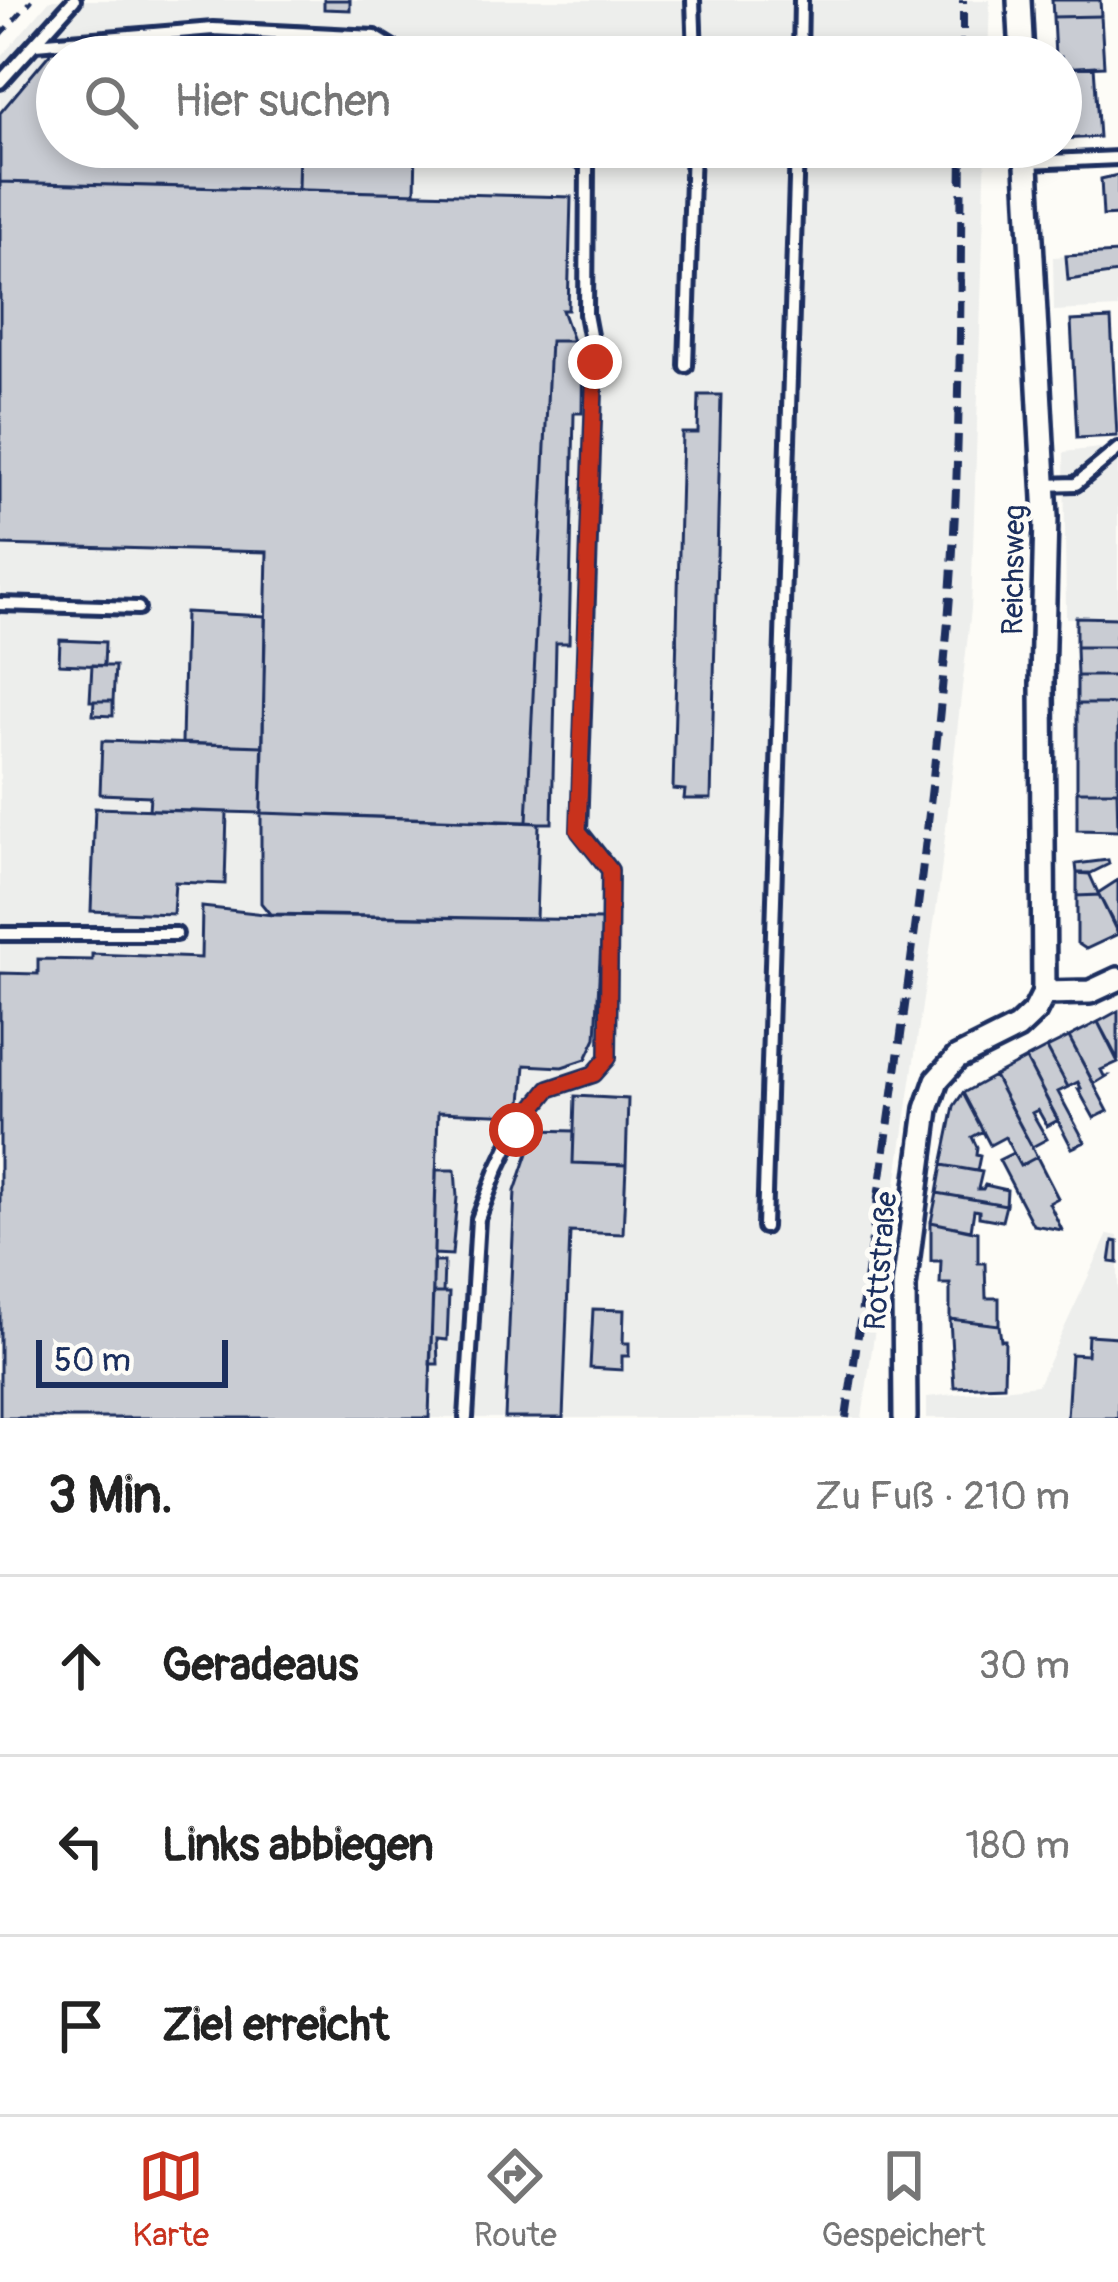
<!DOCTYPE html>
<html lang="de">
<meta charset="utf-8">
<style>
body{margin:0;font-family:Pangolin,sans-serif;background:#f6f6f6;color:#222}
.scale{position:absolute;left:36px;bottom:30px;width:192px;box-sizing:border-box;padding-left:12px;border:6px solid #1b2f5e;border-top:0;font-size:33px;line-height:42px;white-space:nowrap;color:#1b2f5e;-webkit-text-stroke:9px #fdfcf7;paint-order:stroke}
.stop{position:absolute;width:36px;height:36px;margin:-27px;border:9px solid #c8321e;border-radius:50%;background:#fff}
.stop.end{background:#c8321e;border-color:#fff;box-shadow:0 3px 12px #0008}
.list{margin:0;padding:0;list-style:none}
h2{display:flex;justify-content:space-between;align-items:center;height:156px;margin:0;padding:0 48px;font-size:51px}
h2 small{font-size:39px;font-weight:400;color:#767676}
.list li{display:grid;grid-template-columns:78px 1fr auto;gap:36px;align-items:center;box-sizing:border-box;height:180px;padding:0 48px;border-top:3px solid #e0e0e0}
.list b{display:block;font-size:45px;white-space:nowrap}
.list em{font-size:39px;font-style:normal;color:#767676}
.icon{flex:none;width:66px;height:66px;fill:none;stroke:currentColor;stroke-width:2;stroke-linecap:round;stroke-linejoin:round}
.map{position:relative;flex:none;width:1118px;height:1418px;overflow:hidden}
.search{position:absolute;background:#fff;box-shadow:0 6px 18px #0003;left:36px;right:36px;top:36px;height:132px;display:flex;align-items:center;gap:30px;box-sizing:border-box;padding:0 42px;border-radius:66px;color:#767676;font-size:45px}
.sheet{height:696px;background:#fff}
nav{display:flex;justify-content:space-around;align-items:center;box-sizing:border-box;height:168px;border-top:3px solid #e0e0e0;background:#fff;font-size:33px;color:#767676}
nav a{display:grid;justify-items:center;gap:6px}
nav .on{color:#c8321e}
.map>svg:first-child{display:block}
.built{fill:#edeeec}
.building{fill:#c9ccd3;stroke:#1b2f5e;stroke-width:3}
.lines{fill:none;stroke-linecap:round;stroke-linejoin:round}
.service-casing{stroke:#1b2f5e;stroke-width:20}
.minor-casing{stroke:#1b2f5e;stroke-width:30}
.path{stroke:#1b2f5e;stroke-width:4.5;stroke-dasharray:12 9;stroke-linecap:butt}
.service{stroke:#fdfcf7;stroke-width:10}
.minor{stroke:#fdfcf7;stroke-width:21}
.rail{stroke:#1b2f5e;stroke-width:8;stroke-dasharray:18 9;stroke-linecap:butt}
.route{stroke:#c8321e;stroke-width:15}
.labels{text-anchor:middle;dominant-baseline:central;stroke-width:10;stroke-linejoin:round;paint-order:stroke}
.street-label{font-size:30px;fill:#1b2f5e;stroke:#fdfcf7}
</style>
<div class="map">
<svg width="1118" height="1418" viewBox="0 0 1118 1418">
<rect width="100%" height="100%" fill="#fdfcf7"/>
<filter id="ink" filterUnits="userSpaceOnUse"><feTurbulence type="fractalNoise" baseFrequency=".00833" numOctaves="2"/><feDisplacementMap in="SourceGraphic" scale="24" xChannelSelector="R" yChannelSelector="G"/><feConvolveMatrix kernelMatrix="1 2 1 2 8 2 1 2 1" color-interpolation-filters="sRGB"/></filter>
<g filter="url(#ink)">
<!-- built -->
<path class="built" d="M50,0H990L988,57H57V147H986L971,609L939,889L862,1418H0V58Z
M1118,253V308L1054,311L1053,257Z
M1118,446V618H1066L1064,452Z
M1108,1234L1118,1236V1418H927V1397L1038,1385Z"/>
<!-- building -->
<path class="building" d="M324,0H350V10L324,9Z
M1052,0H1100L1101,16L1053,17Z
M1101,16L1104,66L1061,68V57H1055L1053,17Z
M57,45L300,51V57H57V147H299L298,190L0,182V113Z
M300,51L353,52L359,57H300Z
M1094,66L1099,137L1061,139V68Z
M299,147H416L415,193L298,190Z
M1118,175V215L1103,216L1101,179Z
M0,182L571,197L568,310H562L573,341H550L527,822L261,813L267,552L0,545Z
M1118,253V273L1068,280L1066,256Z
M1111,319L1117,436L1077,438L1071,321Z
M550,341H583L582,413H574L569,643H556L552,823H539L527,822Z
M699,395H721L711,799H684L685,790L673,789L682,433H698Z
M185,612L265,616L263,746L182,743Z
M1076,617L1118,618L1115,647H1076Z
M60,640L105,642L104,666L59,664Z
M1076,647H1115L1118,676H1077Z
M92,665L115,666L113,701H90Z
M1077,676H1118V704H1077Z
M94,701H113V716L93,715Z
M1077,704H1118V791H1077Z
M102,741L263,746L261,813L149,810L150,796L100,794Z
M1077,791H1117L1118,831L1077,830Z
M95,808L227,812L225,884L175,882L173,914L91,911Z
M261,813L539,823L536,919L270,914L261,903Z
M1108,860L1109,864L1089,874L1077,873L1076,864Z
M1077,873H1089L1099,895L1077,896Z
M1118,880V932L1098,893Z
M1099,895L1118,934L1086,949L1077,943V896Z
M202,907L273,915L602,920L596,1038L586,1059L562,1067L525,1065L521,1115L438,1112L429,1418H0V973L38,974V959L92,960V954L201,958Z
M1118,1011V1060L1098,1022Z
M1098,1022L1118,1062L1101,1070L1104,1076H1107L1094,1084L1069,1037Z
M1069,1037L1108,1111L1094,1118L1078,1089L1081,1088L1078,1082L1068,1087L1047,1048Z
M1047,1048L1068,1087L1058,1092L1085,1142L1072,1148L1026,1059Z
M1026,1059L1058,1120L1047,1126L1038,1110L1032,1113L1047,1139L1032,1147L994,1076Z
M994,1076L1037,1157L1020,1166L1005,1137L990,1145L963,1093Z
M963,1093L983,1131L972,1137L977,1147L976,1155L980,1156L977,1171L942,1165L954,1106Z
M575,1096L628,1099L626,1165L573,1163Z
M536,1130L574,1131L573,1163L626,1165L623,1234L570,1232L563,1418H505L515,1191Z
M1013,1153L1020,1166L1037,1157L1058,1198L1049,1203L1062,1230L1033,1225L999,1160Z
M942,1165L982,1172L978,1189H983L985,1185L1007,1190L1006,1205L937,1193Z
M436,1170H455L457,1197L452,1255L434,1254Z
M937,1193L1006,1205L1002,1221L979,1217V1211L974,1210L971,1230L931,1222Z
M931,1222L978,1232V1263H985L986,1298H999V1325L950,1319V1284H940L941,1261H931Z
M1113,1241L1118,1242V1263L1110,1262Z
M433,1262H444L443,1293H433Z
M433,1293H449L447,1340L437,1339L438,1364H430Z
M593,1309L624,1310L623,1343H629V1356H622V1370L590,1368Z
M950,1319L999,1325L1001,1340H1005L1004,1385L954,1387Z
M1088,1335L1118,1337V1418H1067L1071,1354L1087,1355Z"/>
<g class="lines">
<defs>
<path id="service" d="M693,0L695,57
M35,44L213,29L375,37L408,57
M800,57L801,0
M0,82L74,0
M1027,162L1118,158
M686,366L693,147
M1044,485L1076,484L1118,449
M0,604L138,608
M0,934H176
M764,1227L797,147
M466,1418L478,1219L497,1170L516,1130L549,1089L594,1074L608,1058L610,870L579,831L595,362L586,314L587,165L557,147"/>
<path id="minor" d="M1019,0L1022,57
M1044,993L1090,992L1118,979
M905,1418L904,1287L927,1109L937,1080L957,1058L1017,1028L1035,1011L1044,993L1042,683L1046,517L1026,147"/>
</defs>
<!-- service casing -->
<use href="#service" class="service-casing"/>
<!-- minor casing -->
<use href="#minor" class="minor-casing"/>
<!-- path -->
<path class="path" d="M0,36L32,0"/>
<!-- service -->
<use href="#service" class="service"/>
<!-- minor -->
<use href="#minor" class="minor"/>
<!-- rail -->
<path class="rail" d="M963,57V0
M846,1418C884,1153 926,888 948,621C961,464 960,305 962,147"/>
</g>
</g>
<g class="lines" filter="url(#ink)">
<!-- route -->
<path class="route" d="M516,1130L549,1089L594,1074L608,1058L610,870L578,831L595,362"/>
</g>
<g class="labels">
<!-- street labels -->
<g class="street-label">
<text transform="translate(1014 570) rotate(-89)">Reichsweg</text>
<text transform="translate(881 1261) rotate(-85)">Rottstraße</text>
</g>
</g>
</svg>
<div class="scale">50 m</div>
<div class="stop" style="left:516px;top:1130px"></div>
<div class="stop end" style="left:595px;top:362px"></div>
<div class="search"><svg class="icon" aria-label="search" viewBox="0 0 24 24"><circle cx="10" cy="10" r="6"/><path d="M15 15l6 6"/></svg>Hier suchen</div>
</div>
<section class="sheet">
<h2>3 Min.<small>Zu Fuß · 210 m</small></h2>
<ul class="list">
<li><svg class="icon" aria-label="ahead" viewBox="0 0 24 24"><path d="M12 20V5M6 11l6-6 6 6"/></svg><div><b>Geradeaus</b></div><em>30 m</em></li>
<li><svg class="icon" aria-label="left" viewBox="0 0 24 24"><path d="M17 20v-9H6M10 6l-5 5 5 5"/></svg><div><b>Links abbiegen</b></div><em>180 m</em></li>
<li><svg class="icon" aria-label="arrive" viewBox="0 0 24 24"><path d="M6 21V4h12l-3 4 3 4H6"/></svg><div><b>Ziel erreicht</b></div></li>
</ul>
</section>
<nav>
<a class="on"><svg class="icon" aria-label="map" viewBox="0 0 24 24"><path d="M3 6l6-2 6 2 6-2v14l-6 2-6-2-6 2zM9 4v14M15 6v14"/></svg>Karte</a>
<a><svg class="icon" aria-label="directions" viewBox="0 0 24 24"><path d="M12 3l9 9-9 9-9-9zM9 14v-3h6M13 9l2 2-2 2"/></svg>Route</a>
<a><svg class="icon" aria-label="saved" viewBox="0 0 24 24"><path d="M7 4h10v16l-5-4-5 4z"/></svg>Gespeichert</a>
</nav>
